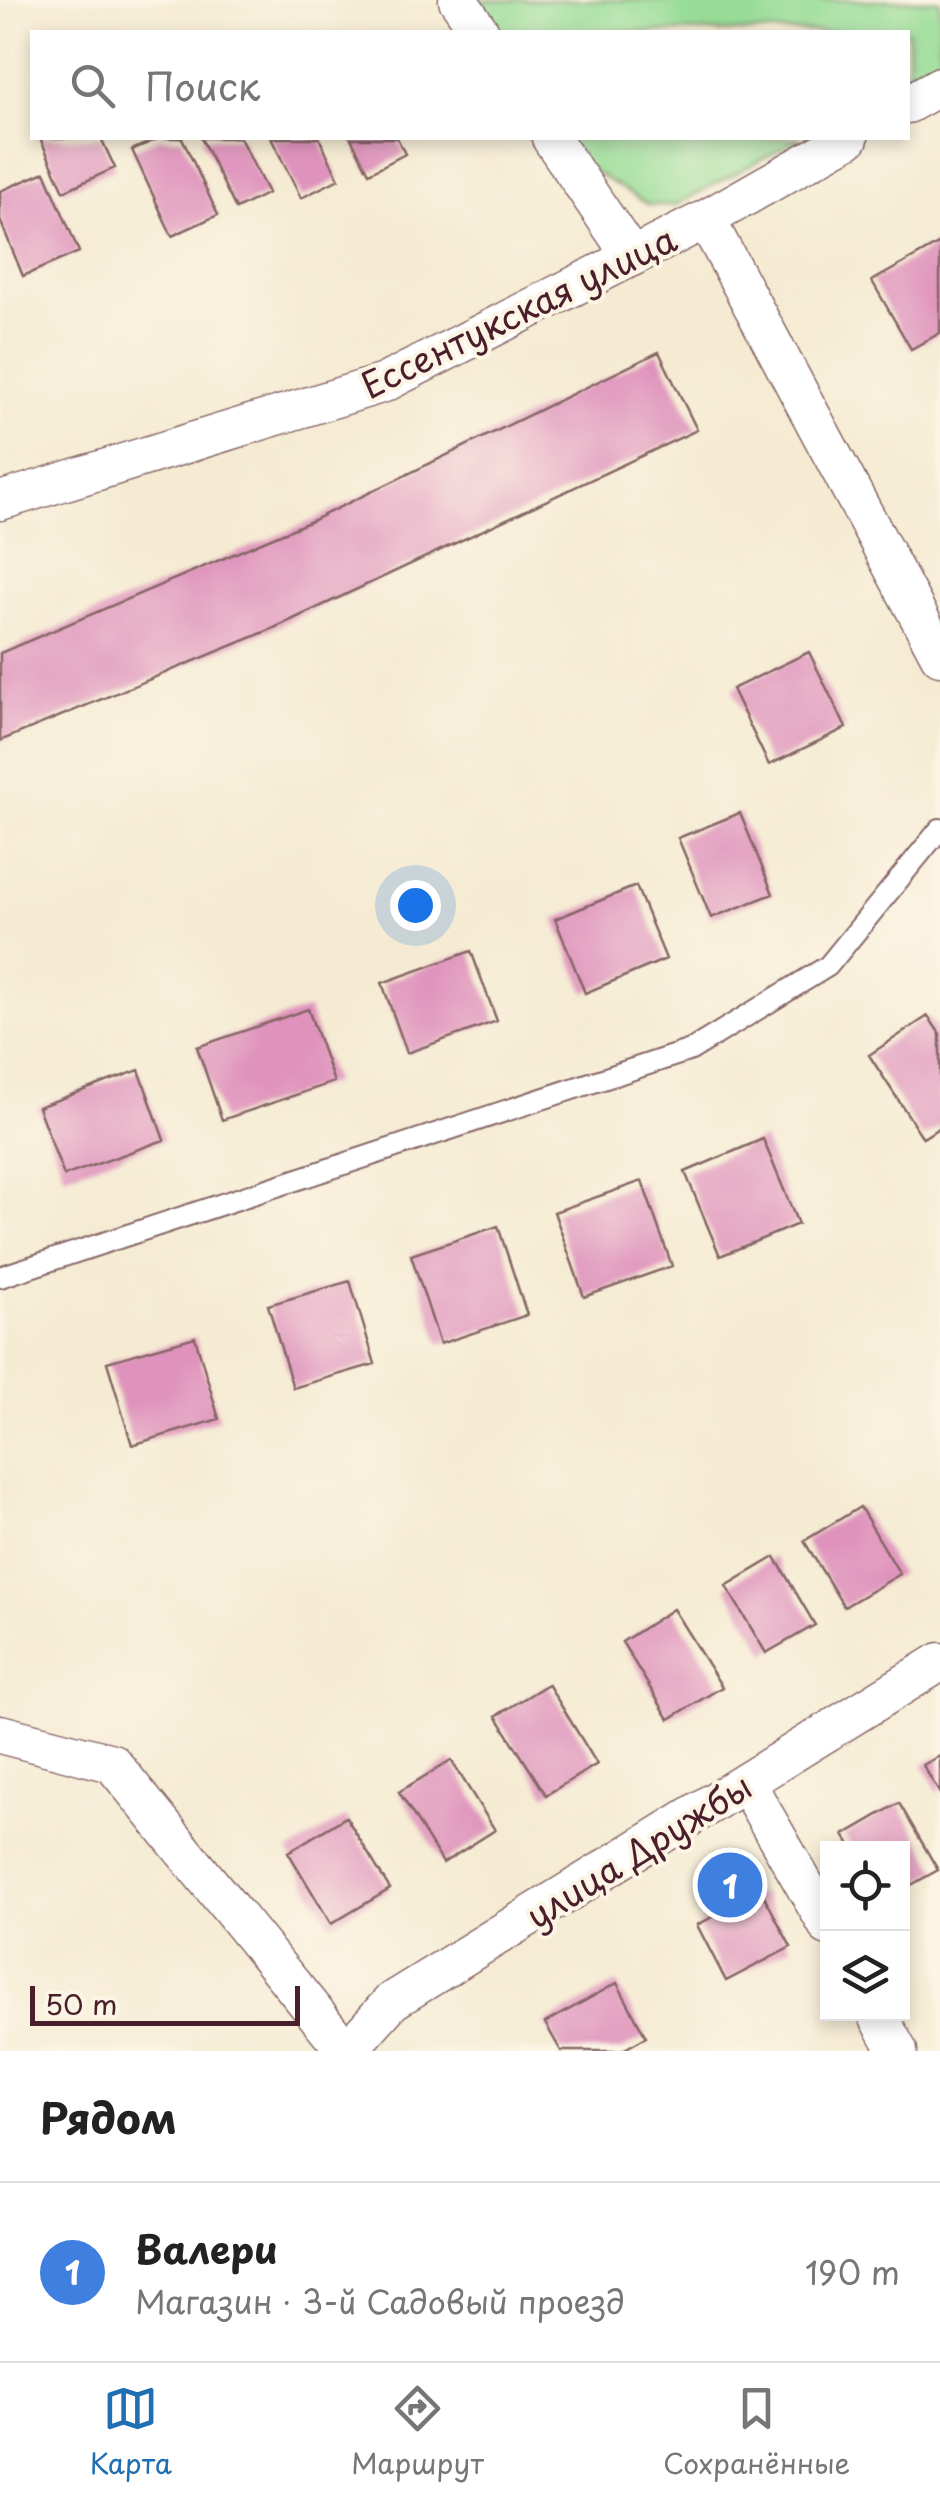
<!DOCTYPE html>
<html lang="ru">
<meta charset="utf-8">
<style>
body{margin:0;font-family:"Playpen Sans",sans-serif;background:#f6f6f6;color:#222}
.controls{position:absolute;right:30px;bottom:30px;display:grid;overflow:hidden;border-radius:0px;box-shadow:0 5px 15px #0003}
.controls button{width:90px;height:90px;display:grid;place-items:center;padding:0;border:0;border-bottom:2px solid #e0e0e0;background:#fff;color:#222;font:50px sans-serif}
.scale{position:absolute;left:30px;bottom:25px;width:270px;box-sizing:border-box;padding-left:10px;border:5px solid #4a1f2b;border-top:0;font-size:28px;line-height:35px;white-space:nowrap;color:#4a1f2b;-webkit-text-stroke:8px #fcf5e5;paint-order:stroke}
.you{position:absolute;left:415px;top:905px;width:35px;height:35px;margin:-25px;border:8px solid #fff;border-radius:50%;background:#1a73e8;box-shadow:0 0 0 15px #1a73e833}
.badge{display:grid;place-items:center;width:65px;height:65px;border-radius:50%;background:#1f6fb2;color:#fff;font-size:32px;font-weight:700}
.pin{position:absolute;translate:-50% -50%;border:5px solid #fff;box-shadow:0 2px 10px #0006}
.list{margin:0;padding:0;list-style:none}
h2{display:flex;justify-content:space-between;align-items:center;height:130px;margin:0;padding:0 40px;font-size:42px}
h2 small{font-size:32px;font-weight:400;color:#767676}
.list li{display:grid;grid-template-columns:65px 1fr auto;gap:30px;align-items:center;box-sizing:border-box;height:180px;padding:0 40px;border-top:2px solid #e0e0e0}
.list b{display:block;font-size:38px;white-space:nowrap}
.list p{margin:0;font-size:32px;white-space:nowrap;color:#767676}
.list em{font-size:32px;font-style:normal;color:#767676}
.icon{flex:none;width:55px;height:55px;fill:none;stroke:currentColor;stroke-width:2;stroke-linecap:round;stroke-linejoin:round}
.map{position:relative;flex:none;width:940px;height:2051px;overflow:hidden}
.search{position:absolute;background:#fff;box-shadow:0 5px 15px #0003;left:30px;right:30px;top:30px;height:110px;display:flex;align-items:center;gap:25px;box-sizing:border-box;padding:0 35px;border-radius:0px;color:#767676;font-size:38px}
.sheet{height:310px;background:#fff}
nav{display:flex;justify-content:space-around;align-items:center;box-sizing:border-box;height:140px;border-top:2px solid #e0e0e0;background:#fff;font-size:28px;color:#767676}
nav a{display:grid;justify-items:center;gap:5px}
nav .on{color:#1f6fb2}
.map>svg:first-child{display:block}
.green{fill:#96dc96;stroke:#707e60;stroke-width:2.5}
.building{fill:#df93bc}
.lines{fill:none;stroke-linecap:round;stroke-linejoin:round}
.lane-casing{stroke:#866666;stroke-width:24}
.street-casing{stroke:#866666;stroke-width:41}
.lane{stroke:#fff;stroke-width:20}
.street{stroke:#fff;stroke-width:38}
.labels{text-anchor:middle;dominant-baseline:central;stroke-width:8;stroke-linejoin:round;paint-order:stroke}
.street-label{font-size:35px;fill:#4a1f2b;stroke:#fcf5e5}
</style>
<div class="map">
<svg width="940" height="2051" viewBox="0 0 940 2051">
<rect width="100%" height="100%" fill="#fcf5e5"/>
<filter id="ink" filterUnits="userSpaceOnUse"><feTurbulence type="fractalNoise" baseFrequency=".01" numOctaves="2"/><feDisplacementMap in="SourceGraphic" scale="20" xChannelSelector="R" yChannelSelector="G"/><feConvolveMatrix kernelMatrix="1 2 1 2 8 2 1 2 1" color-interpolation-filters="sRGB"/></filter>
<filter id="wash" filterUnits="userSpaceOnUse"><feTurbulence type="fractalNoise" baseFrequency=".0048" numOctaves="4" result="noise"/><feDisplacementMap in="SourceGraphic" scale="40" xChannelSelector="R" yChannelSelector="G"/><feGaussianBlur stdDeviation="2.25" result="paint"/><feColorMatrix in="noise" values="0 0 0 0 0 0 0 0 0 0 0 0 0 0 0 0 0 1.4 0 .05"/><feComposite in="paint" operator="in"/></filter>
<g filter="url(#wash)">
<rect width="100%" height="100%" fill="#f5ebd3"/>
<!-- green -->
<path class="green" d="M466,0H940V60L908,78V32H488Z
M559,138H801L676,205H649L575,160Z"/>
<g id="blocks">
<!-- building -->
<path class="building" d="M40,138H101L115,168L64,191Z
M159,138H182L218,215L172,236L132,150Z
M201,138H240L268,193L236,209Z
M271,138H319L339,179L301,198Z
M351,138H397L405,154L369,173Z
M45,172L79,252L23,276L0,220V191Z
M940,243V333L911,349L872,281Z
M659,352L697,430L272,629L0,741V653L309,522Z
M809,652L846,728L769,765L732,689Z
M740,813L773,894L711,918L678,838Z
M636,886L666,959L585,993L555,919Z
M471,951L497,1021L407,1053L382,983Z
M308,1009L334,1082L222,1120L197,1047Z
M928,1016L940,1034V1127L923,1138L869,1055Z
M139,1070L164,1140L64,1176L38,1107Z
M763,1139L798,1224L720,1256L685,1172Z
M642,1181L672,1266L584,1297L554,1212Z
M498,1226L527,1315L440,1344L411,1255Z
M350,1281L375,1364L293,1388L268,1305Z
M195,1337L219,1419L132,1445L107,1362Z
M860,1507L900,1574L844,1607L804,1541Z
M775,1557L815,1625L766,1653L726,1586Z
M673,1609L722,1687L669,1719L622,1642Z
M548,1684L597,1764L546,1795L496,1716Z
M940,1756V1794L923,1765Z
M451,1760L495,1830L443,1863L399,1792Z
M899,1803L938,1870L902,1890V1848H852L844,1835Z
M346,1817L390,1889L331,1924L288,1852Z
M762,1892L791,1947L726,1981L697,1925Z
M617,1983L646,2037L621,2051H561L545,2023Z"/>
</g>
</g>
<g filter="url(#ink)">
<use href="#blocks" fill-opacity="0" stroke="#866666" stroke-width="2.5"/>
<g class="lines">
<defs>
<path id="lane" d="M0,1277L691,1050L828,966L940,829"/>
<path id="street" d="M458,0L480,32
M908,104L940,86
M551,138L632,257
M706,219L940,656
M0,501L384,383L706,219L849,138
M0,1734L112,1763L346,2051
M746,1783L828,1926
M877,2014L898,2051
M347,2051L392,2001L940,1662"/>
</defs>
<!-- lane casing -->
<use href="#lane" class="lane-casing"/>
<!-- street casing -->
<use href="#street" class="street-casing"/>
<!-- lane -->
<use href="#lane" class="lane"/>
<!-- street -->
<use href="#street" class="street"/>
</g>
</g>
<g class="labels">
<!-- street labels -->
<g class="street-label">
<text transform="translate(518 311) rotate(-26)">Ессентукская улица</text>
<text transform="translate(638 1850) rotate(-32)">улица Дружбы</text>
</g>
</g>
</svg>
<div class="controls">
<button><svg class="icon" aria-label="locate" viewBox="0 0 24 24"><circle cx="12" cy="12" r="6"/><path d="M12 2v4M12 18v4M2 12h4M18 12h4"/></svg></button>
<button><svg class="icon" aria-label="layers" viewBox="0 0 24 24"><path d="M12 4l9 5-9 5-9-5zM3 14l9 5 9-5"/></svg></button>
</div>
<div class="scale">50 m</div>
<div class="you"></div>
<div class="pin badge" style="left:730px;top:1885px;background:#3f7fe0">1</div>
<div class="search"><svg class="icon" aria-label="search" viewBox="0 0 24 24"><circle cx="10" cy="10" r="6"/><path d="M15 15l6 6"/></svg>Поиск</div>
</div>
<section class="sheet">
<h2>Рядом<small></small></h2>
<ul class="list">
<li><span class="badge" style="background:#3f7fe0">1</span><div><b>Валери</b><p>Магазин · 3-й Садовый проезд</p></div><em>190 m</em></li>
</ul>
</section>
<nav>
<a class="on"><svg class="icon" aria-label="map" viewBox="0 0 24 24"><path d="M3 6l6-2 6 2 6-2v14l-6 2-6-2-6 2zM9 4v14M15 6v14"/></svg>Карта</a>
<a><svg class="icon" aria-label="directions" viewBox="0 0 24 24"><path d="M12 3l9 9-9 9-9-9zM9 14v-3h6M13 9l2 2-2 2"/></svg>Маршрут</a>
<a><svg class="icon" aria-label="saved" viewBox="0 0 24 24"><path d="M7 4h10v16l-5-4-5 4z"/></svg>Сохранённые</a>
</nav>
